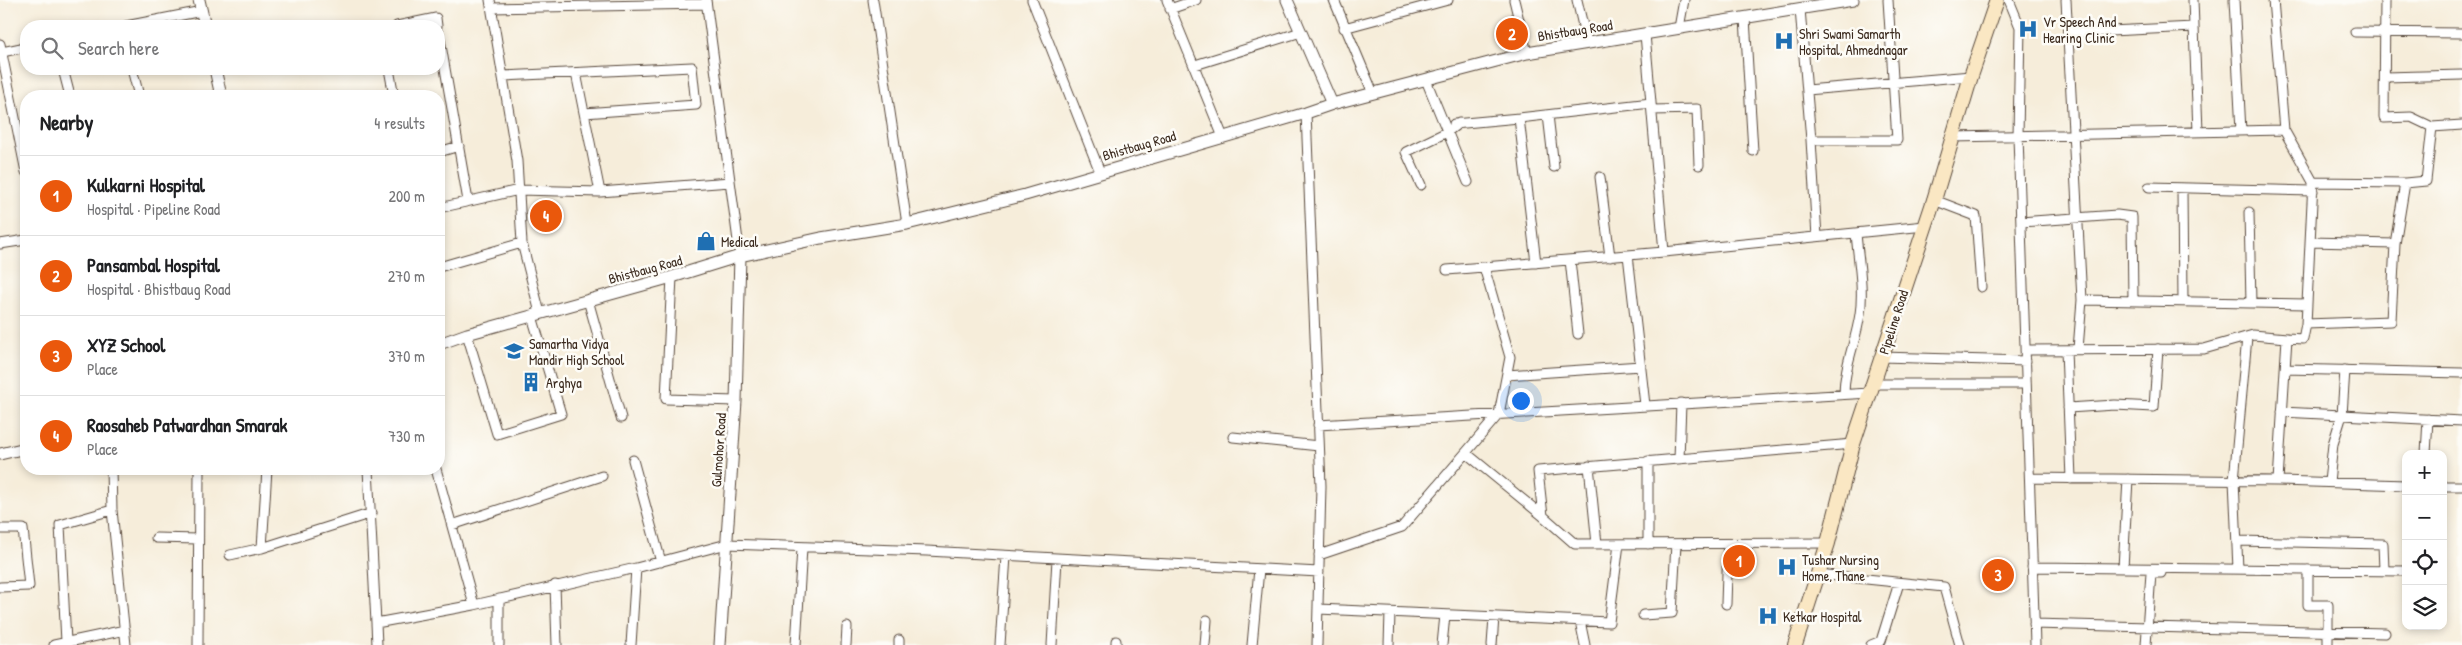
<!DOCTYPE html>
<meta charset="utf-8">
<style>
body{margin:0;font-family:"Patrick Hand",sans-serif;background:#f2f2f2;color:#202124}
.controls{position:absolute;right:15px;bottom:15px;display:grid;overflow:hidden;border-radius:10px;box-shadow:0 2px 8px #0003}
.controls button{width:45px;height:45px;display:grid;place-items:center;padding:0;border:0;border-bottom:1px solid #e0e0e0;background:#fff;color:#202124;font:25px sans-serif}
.you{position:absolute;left:1520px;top:400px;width:18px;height:18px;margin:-12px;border:4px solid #fff;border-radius:50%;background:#1a73e8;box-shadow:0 0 0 8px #1a73e833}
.badge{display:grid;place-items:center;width:32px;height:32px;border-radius:50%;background:#ea580c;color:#fff;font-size:16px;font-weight:700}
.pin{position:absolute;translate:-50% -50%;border:2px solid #fff;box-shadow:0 1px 5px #0006}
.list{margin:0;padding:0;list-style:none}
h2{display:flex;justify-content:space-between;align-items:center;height:65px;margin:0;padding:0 20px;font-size:21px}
h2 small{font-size:16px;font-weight:400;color:#757577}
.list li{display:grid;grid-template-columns:32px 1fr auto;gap:15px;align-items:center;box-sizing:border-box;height:80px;padding:0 20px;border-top:1px solid #e0e0e0}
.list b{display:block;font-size:19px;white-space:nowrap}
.list p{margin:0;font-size:16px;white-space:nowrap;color:#757577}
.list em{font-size:16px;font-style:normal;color:#757577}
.icon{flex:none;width:28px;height:28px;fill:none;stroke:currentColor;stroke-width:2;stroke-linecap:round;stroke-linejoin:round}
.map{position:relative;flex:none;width:2462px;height:645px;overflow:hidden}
.search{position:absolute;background:#fff;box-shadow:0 2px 8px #0003;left:20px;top:20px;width:425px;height:55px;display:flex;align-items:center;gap:12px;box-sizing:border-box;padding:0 18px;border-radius:20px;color:#757577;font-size:19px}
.panel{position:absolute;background:#fff;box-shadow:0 2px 8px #0003;left:20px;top:90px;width:425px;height:385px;border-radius:20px}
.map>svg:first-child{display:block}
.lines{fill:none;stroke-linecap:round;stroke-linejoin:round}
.minor-casing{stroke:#57473a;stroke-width:11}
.tertiary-casing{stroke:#57473a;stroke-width:13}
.secondary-casing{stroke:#57473a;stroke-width:16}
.minor{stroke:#fff;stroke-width:9}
.tertiary{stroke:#fff;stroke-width:11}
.secondary{stroke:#fae7c3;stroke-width:14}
.labels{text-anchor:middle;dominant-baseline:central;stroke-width:5;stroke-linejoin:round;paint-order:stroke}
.poi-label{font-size:14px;fill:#3b2a1e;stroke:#fdfcf7;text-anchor:start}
.street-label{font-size:14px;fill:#3b2a1e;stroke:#fdfcf7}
</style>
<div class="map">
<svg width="2462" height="645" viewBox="0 0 2462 645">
<rect width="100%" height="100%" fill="#fdfcf7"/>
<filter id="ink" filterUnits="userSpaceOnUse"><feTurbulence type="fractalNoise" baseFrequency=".02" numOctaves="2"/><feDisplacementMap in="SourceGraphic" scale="10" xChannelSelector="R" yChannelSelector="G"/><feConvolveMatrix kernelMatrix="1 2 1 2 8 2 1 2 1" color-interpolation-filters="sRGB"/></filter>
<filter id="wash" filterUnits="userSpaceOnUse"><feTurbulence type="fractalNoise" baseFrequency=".0096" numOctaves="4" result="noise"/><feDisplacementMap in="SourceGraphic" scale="20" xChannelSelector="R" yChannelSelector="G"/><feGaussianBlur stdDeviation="1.12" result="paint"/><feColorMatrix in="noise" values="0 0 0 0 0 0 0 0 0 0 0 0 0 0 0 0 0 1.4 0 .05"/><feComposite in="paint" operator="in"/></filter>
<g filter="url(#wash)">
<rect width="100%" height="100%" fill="#f6edda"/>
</g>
<g filter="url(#ink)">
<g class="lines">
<defs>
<path id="minor" d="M490,0L517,161L522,243
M706,0L740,256
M873,0L907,224
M1032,0L1100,172
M1167,0L1223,137
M1334,0L1373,93
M1514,0L1527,53
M1577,0L1587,43
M2009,0L2020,27L2018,136L2035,645
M2066,0L2082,300L2078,349
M2193,0L2198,132
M2234,0L2241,131
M2273,0L2284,130L2313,182L2306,324L2303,339L2287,338L2278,481
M2385,0L2384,118L2411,117L2432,127
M492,8L706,4
M1170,9L1196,0
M1800,9L1811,140H1897L1888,0
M1745,18L1753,151
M126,26L202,11
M397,26L436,18L437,26
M1344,28L1448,0
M1679,28L1684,0
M2355,32L2462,33
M2068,33L2194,27
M439,34L468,201
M1645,34L1664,252
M0,44L26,172
M2,52L26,47
M1195,65L1301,32
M63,69L70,96
M132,69L139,96
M389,69L394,96
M576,73L600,192
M503,76L692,67L696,105L584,113
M2385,77L2462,75
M1426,80L1468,182
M1807,90L1971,76
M1652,110L1697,109L1699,165
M1306,113L1321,486L1317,645
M1548,115L1554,167
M1454,124L1519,118
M1952,137L2284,130
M1811,140L1817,237
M439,152L459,146
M1600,177L1610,257
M2313,182L2405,183L2426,181L2432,127L2462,125
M1421,185L1406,152L1447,132L1459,123
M2149,187L2313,191
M2182,188L2183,302
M1934,200L1976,216L1981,287
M439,208L519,190L600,192L730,182
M2249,212L2251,303
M2021,222L2117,215L2132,217L2133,301
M2310,242L2395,244
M0,244L26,240
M1628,255L1645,405
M1570,260L1578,334
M1536,263L1519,118L1651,103
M439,267L522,243L540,313
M1447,270L1664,252L1925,226
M672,277L666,399L736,401
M588,300L621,418
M2082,300L2307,304
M2306,324L2391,321L2395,244L2405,183
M467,334L497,434L561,414L532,316
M2025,350L2204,349L2253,335L2287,338
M2066,350L2071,479
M1881,357L2026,361
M2285,369L2462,373
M1507,375L1641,366
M1872,384H2026
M1844,394C1844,366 1856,342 1860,314C1864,288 1858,259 1856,233
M2068,408L2115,405L2154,407L2158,349
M2282,412L2462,421
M1318,425L1870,393
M1233,437L1319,446
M1466,453L1543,516
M2426,454L2428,419
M1679,459L1681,403
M633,460L661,562
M1648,461V544
M1589,466L1597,544
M111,469L112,510L126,645
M267,469L262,548L372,513
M368,469L376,623L474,605L636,568L727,544L927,551L1319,572
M436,469L474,605
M2030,478L2278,481L2406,485
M2329,482L2333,444L2342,415L2345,370
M2443,486H2462
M452,525L602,476
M0,529H23L29,586L0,587
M156,538L198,539
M2238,541L2383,544L2384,570
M1828,543L1575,544L1543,516L1538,471L1853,444
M230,555L262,548
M1319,555L1402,527L1499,414L1510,357L1484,267
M2032,567L2406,571
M2123,568L2128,479
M2238,569L2234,480L2247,337
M2308,570V605H2328V645
M1818,574L1944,587L1960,645
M555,585L557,645
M499,599V645
M1726,604L1728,544
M1318,609L1609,622L1619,544
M1643,615L1672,613L1676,544
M1580,621L1585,645
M376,623L377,645
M2034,624L2385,633
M66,642L60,525L112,510
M54,645L125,630
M198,645L199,469
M631,645L636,568
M796,645L802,548
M846,645L847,627
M899,645V640
M1000,645L1006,556
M1052,645L1057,559
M1116,645V641
M1205,645L1207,620
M1252,645L1259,569
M1389,645L1390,613
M1442,645L1445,615
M1492,645L1494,617
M1871,645L1881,641L1899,583
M2146,645L2151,573H2161"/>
<path id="tertiary" d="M199,0L205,26
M1287,0L1332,104
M215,69L221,96
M439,344L467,334L672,277L740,256L821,238L907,224L1025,195L1306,113L1332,104L1527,53L1853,0
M0,454L26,448
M720,645L736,401L740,256"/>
<path id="secondary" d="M1795,645L1828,543L1853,444L1934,200L1971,76L1997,0"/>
</defs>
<!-- minor casing -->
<use href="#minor" class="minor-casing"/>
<!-- tertiary casing -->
<use href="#tertiary" class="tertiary-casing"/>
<!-- secondary casing -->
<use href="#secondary" class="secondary-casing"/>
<!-- minor -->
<use href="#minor" class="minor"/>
<!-- tertiary -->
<use href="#tertiary" class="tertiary"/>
<!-- secondary -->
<use href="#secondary" class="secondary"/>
</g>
</g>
<!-- icons -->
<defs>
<symbol id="hospital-bare" viewBox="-9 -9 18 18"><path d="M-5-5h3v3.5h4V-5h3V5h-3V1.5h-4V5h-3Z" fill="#1f6fb2" stroke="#fdfcf7" stroke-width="2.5" paint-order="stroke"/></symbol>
<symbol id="shop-bare" viewBox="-9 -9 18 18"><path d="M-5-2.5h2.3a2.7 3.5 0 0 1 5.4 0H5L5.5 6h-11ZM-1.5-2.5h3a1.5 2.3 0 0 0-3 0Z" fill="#1f6fb2" stroke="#fdfcf7" stroke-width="2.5" paint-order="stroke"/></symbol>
<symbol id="school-bare" viewBox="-9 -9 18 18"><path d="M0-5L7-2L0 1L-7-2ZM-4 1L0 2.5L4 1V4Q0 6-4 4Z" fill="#1f6fb2" stroke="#fdfcf7" stroke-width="2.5" paint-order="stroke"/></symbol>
<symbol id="building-bare" viewBox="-9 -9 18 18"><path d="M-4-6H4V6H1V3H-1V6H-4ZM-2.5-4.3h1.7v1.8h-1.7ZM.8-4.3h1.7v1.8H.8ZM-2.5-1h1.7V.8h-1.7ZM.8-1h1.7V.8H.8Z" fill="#1f6fb2" stroke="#fdfcf7" stroke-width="2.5" paint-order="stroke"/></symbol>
</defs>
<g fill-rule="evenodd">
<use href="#hospital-bare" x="2014" y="15" width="28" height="28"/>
<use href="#hospital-bare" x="1770" y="27" width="28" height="28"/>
<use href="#shop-bare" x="692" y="227" width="28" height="28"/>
<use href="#school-bare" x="500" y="337" width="28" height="28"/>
<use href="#building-bare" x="517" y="368" width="28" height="28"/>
<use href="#hospital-bare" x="1773" y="553" width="28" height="28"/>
<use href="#hospital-bare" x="1754" y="602" width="28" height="28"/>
</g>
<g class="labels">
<!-- poi labels -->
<g class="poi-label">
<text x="2043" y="21">Vr Speech And<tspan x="2043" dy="16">Hearing Clinic</tspan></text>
<text x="1799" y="33">Shri Swami Samarth<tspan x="1799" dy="16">Hospital, Ahmednagar</tspan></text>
<text x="721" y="241">Medical</text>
<text x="529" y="343">Samartha Vidya<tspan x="529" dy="16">Mandir High School</tspan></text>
<text x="546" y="382">Arghya</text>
<text x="1802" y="559">Tushar Nursing<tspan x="1802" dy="16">Home, Thane</tspan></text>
<text x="1783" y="616">Ketkar Hospital</text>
</g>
<!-- street labels -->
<g class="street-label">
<text transform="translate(1575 30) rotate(-9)">Bhistbaug Road</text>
<text transform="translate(1139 145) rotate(-16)">Bhistbaug Road</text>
<text transform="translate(645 269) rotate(-15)">Bhistbaug Road</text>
<text transform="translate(1893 322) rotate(-72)">Pipeline Road</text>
<text transform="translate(718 450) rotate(-86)">Gulmohor Road</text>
</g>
</g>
</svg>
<div class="controls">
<button>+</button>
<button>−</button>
<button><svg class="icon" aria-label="locate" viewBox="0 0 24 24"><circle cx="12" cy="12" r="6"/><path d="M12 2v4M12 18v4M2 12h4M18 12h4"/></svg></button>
<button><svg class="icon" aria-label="layers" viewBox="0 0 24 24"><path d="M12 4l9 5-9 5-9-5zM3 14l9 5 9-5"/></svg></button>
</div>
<div class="you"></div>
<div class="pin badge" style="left:1739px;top:561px">1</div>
<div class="pin badge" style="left:1512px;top:34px">2</div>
<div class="pin badge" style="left:1998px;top:575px">3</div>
<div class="pin badge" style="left:546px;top:216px">4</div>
<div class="search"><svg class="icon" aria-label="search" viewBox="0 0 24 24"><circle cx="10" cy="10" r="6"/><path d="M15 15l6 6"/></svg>Search here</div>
<section class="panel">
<h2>Nearby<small>4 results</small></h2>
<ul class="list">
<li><span class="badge">1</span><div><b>Kulkarni Hospital</b><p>Hospital · Pipeline Road</p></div><em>200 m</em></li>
<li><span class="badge">2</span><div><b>Pansambal Hospital</b><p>Hospital · Bhistbaug Road</p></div><em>270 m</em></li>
<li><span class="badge">3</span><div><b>XYZ School</b><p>Place</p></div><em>370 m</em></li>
<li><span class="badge">4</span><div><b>Raosaheb Patwardhan Smarak</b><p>Place</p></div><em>730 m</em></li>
</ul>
</section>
</div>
